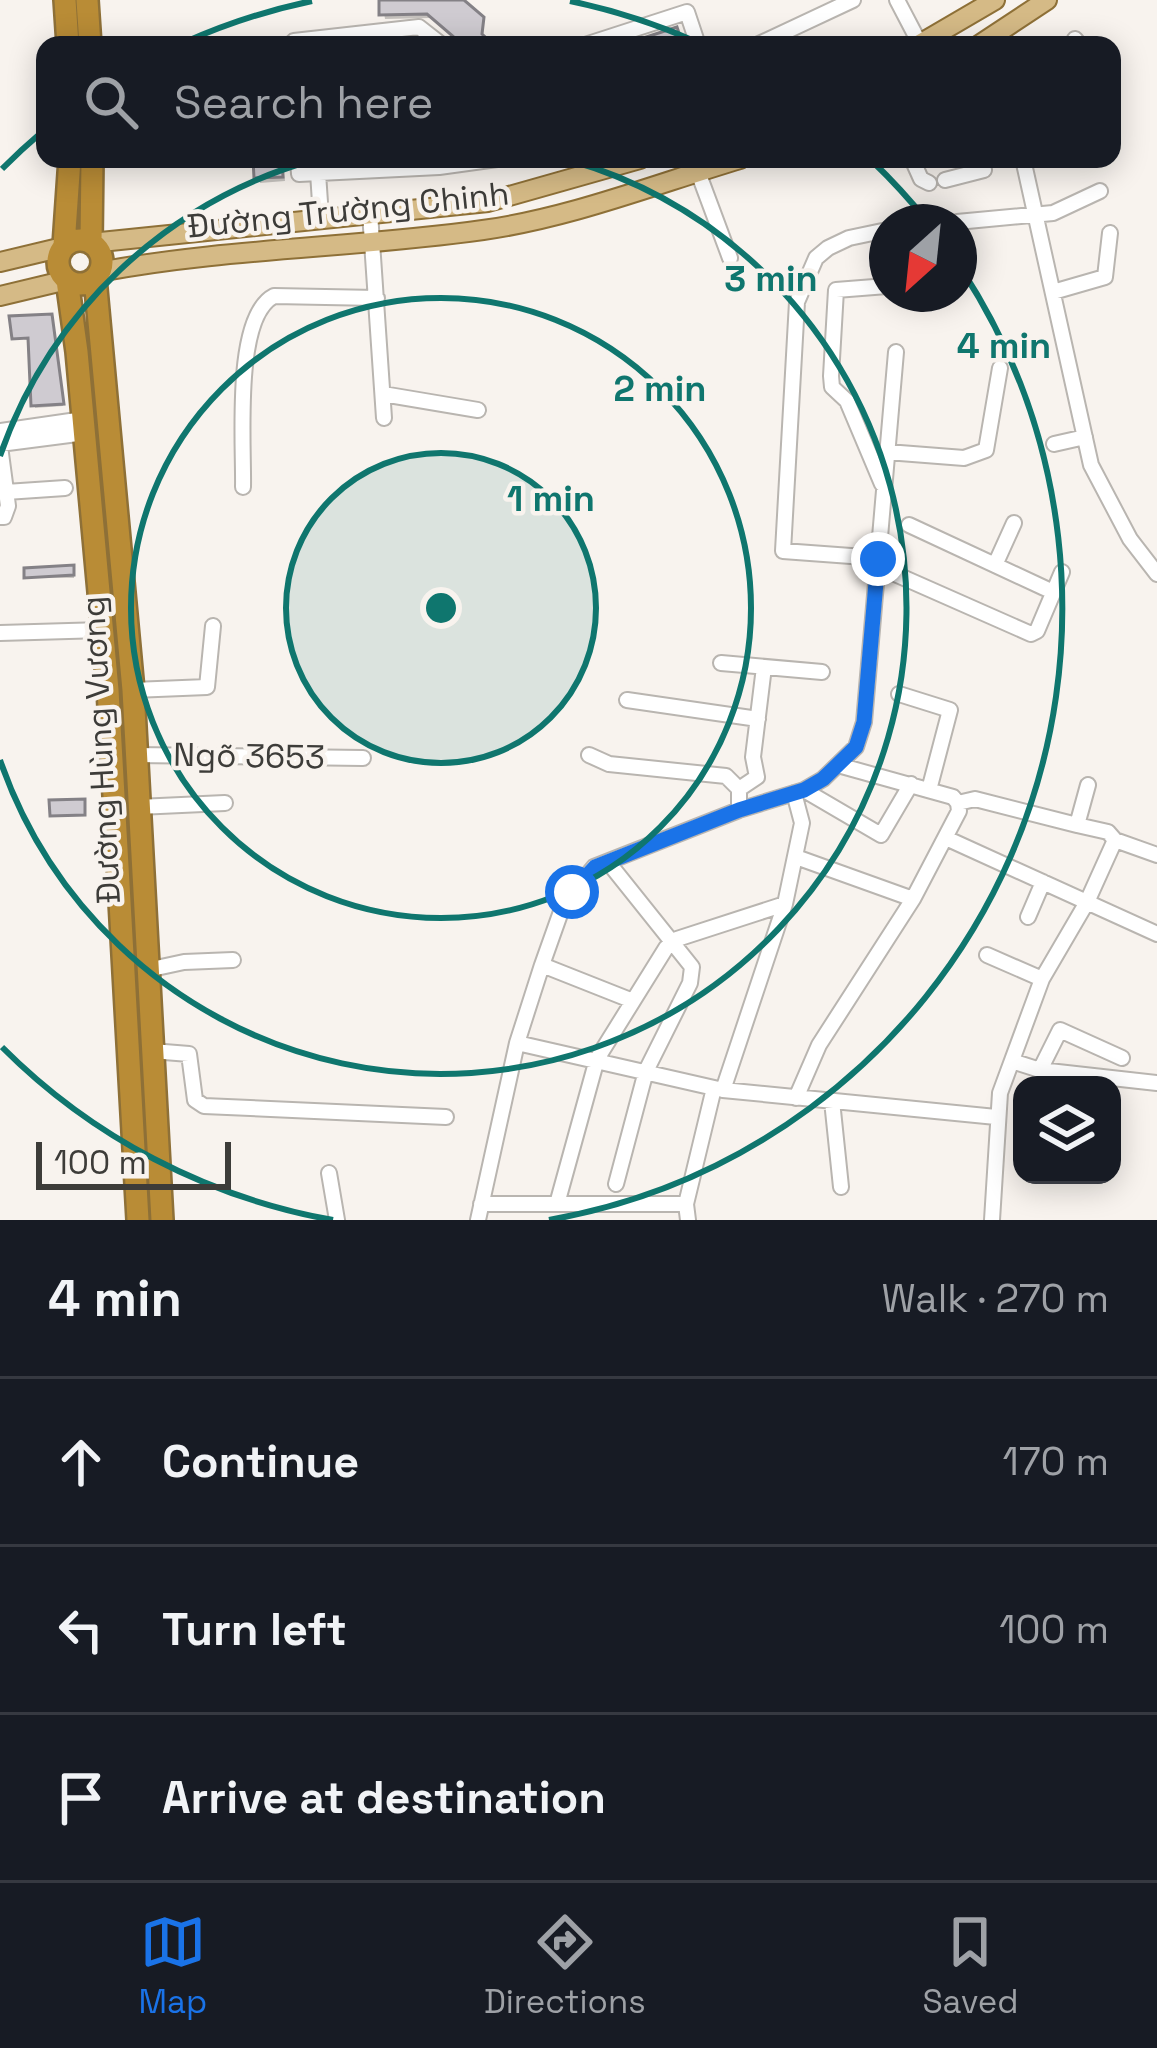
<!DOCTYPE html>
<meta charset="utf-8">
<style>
body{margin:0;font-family:"Space Grotesk",sans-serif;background:#242831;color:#f1f3f6}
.controls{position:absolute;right:36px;bottom:36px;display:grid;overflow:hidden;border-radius:24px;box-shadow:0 6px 30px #0003}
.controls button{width:108px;height:108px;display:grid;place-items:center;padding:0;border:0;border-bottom:3px solid #363941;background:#171b24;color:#f1f3f6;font:60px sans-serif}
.compass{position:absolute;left:869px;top:204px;width:108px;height:108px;border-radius:50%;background:#171b24;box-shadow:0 6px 30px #0003;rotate:207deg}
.scale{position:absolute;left:36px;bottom:30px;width:195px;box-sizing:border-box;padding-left:12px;border:6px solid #3d3c39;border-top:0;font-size:33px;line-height:42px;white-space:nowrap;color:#3d3c39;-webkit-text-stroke:9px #f8f3ee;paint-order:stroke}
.stop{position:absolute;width:36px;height:36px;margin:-27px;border:9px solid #1a73e8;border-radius:50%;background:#fff}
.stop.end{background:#1a73e8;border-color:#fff;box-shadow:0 3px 12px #0008}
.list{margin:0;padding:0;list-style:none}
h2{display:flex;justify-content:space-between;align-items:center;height:156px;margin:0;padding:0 48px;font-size:51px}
h2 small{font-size:39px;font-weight:400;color:#9ea1a6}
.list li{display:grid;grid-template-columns:78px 1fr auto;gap:36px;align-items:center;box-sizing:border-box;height:168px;padding:0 48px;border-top:3px solid #363941}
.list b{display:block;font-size:45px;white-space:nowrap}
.list em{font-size:39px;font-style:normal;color:#9ea1a6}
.icon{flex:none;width:66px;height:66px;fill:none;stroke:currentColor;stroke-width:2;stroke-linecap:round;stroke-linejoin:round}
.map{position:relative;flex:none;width:1157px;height:1220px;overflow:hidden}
.search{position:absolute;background:#171b24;box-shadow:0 6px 30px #0003;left:36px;right:36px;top:36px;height:132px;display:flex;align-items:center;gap:30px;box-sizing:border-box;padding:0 42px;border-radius:24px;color:#9ea1a6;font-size:45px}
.sheet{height:660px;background:#171b24}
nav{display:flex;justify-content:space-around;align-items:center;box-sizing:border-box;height:168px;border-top:3px solid #363941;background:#171b24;font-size:33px;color:#9ea1a6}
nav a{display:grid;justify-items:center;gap:6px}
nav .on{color:#1a73e8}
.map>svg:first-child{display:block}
.shadow{fill:#0003}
.building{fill:#cfcbd1;stroke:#848186;stroke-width:3}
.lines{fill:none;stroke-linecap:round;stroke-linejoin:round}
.minor-casing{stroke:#b9b5b0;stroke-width:18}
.major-casing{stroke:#8e7037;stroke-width:22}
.highway-casing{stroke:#8e7037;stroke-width:26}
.minor{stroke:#fff;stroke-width:14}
.major{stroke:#d5ba86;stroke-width:18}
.highway{stroke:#b98c36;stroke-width:21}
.route{stroke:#1a73e8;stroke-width:15}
.ring{fill:none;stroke:#0f766e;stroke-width:6}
.labels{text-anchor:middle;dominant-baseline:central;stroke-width:9;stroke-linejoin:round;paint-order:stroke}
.street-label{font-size:33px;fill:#3d3c39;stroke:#f8f3ee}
.centre{fill:#0f766e;stroke:#f8f3ee;stroke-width:6}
.ring-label{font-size:36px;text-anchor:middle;font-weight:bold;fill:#0f766e;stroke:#f8f3ee;stroke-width:9;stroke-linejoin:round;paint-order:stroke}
</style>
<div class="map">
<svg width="1157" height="1220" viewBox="0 0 1157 1220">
<rect width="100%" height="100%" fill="#f8f3ee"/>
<!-- shadow -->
<path class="shadow" d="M382,0H460L481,19L484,39L464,45L432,18L385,19Z
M256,159H283L285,181L260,183Z
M52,320L63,406L35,408L32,340L15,338Z
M74,571V578L27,577Z"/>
<!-- building -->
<path class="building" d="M379,0H464L484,17L482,34L494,45H463L427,14L379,15Z
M677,27L683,45H622Z
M253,159H282L283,177L254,178Z
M52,314L64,404L31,406L28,338L12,339L9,316Z
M74,565V575L24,578V568Z
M85,799V815L50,816L49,800Z"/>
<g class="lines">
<defs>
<path id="minor" d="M897,0L920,44
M1075,39L1080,45
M291,45L294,41L419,27L442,45
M585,45L687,12L698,45
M757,45L853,0
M298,159L299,174L439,167L497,159
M912,159L921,179L929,183
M1023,159L1091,465L1130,539L1157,574
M698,172L730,258
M318,173L321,217
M945,180L984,170
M370,213L384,418
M957,222L1053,213L1100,191
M1053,292L1105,277L1110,233
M383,394L478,410
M0,431L84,419
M0,444L85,433
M1054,444L1085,437
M0,446L8,506L4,517H0
M887,452L964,458L986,450L1000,368
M882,484L847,401L832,387L831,376L836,290L887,286
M243,487C244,444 233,317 274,296L377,298
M6,492L65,488
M909,525L1053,592
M878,558L783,551L797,302L816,258L828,248L849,238L887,230
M995,565L1014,523
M877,566L1031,634L1037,631L1062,572
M0,633L103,630
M721,663L822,672
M133,690L207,687L213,626
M899,694L950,710L929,790
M627,700L758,719
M135,755L363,758
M589,755L609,764L726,776L739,789V810
M739,789L757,777L753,757L764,667
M804,790L881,835L911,784
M958,803L975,799L1077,825
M138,807L225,803
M948,839L1157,934
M1115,840L1157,855
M796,857L913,899
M608,862L692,967L690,983L646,1071L616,1184
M1028,917L1043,882
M987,955L1042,979
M542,965L633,1001
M147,970L184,962L233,960
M517,1043L723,1090L996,1117
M152,1051L189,1054L195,1100L204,1106L446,1117
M1012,1061L1040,1070L1157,1083
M1040,1070L1060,1030L1122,1058
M723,1090L785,904L802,823L794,793
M796,1098L819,1045L913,899L959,811L958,803L953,797L838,765
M832,1101L841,1187
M329,1173L337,1220
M481,1204H686
M557,1204L597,1059L666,948L677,939L785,904
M478,1220L517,1043L542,965L564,903L594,867L739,810L804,790L823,779L856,747L864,722L896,352
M688,1220L686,1204L714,1088
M992,1220L1000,1093L1042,979L1087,902L1115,840L1108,832L1077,825L1088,785"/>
<path id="major" d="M918,45L995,0
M979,45L1047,0
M91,243L488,202L640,159
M0,262L63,247
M99,272C226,248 356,248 483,230C570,218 656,184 740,159
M0,296L67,280"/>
<path id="highway" d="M65,0L68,45
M87,0L90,45
M58 262a22 22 0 1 1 44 0a22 22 0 1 1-44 0Z
M91,243L92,159
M64,245L70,159
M95,278L133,690L162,1220
M67,280L77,352L108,690L138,1220"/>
</defs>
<!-- minor casing -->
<use href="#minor" class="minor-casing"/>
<!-- major casing -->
<use href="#major" class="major-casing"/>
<!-- highway casing -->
<use href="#highway" class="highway-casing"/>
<!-- minor -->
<use href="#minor" class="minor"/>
<!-- major -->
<use href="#major" class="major"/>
<!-- highway -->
<use href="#highway" class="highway"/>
</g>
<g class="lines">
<!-- route -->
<path class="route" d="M572,892L595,867L739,810L804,790L823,779L856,747L864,722L878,559"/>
</g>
<!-- distance rings -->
<circle cx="441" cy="608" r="155" fill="#0f766e" fill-opacity=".12"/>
<g class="ring">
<circle cx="441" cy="608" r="155"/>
<circle cx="441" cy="608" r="310"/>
<path d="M0 456A466 466 0 0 1 313 160M569 160A466 466 0 1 1 0 760"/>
<path d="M333 1220A621 621 0 0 1 2 1047M2 169A621 621 0 0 1 42 132M183 43A621 621 0 0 1 312 1M570 1A621 621 0 0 1 699 43M872 161A621 621 0 0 1 927 221M962 270A621 621 0 0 1 549 1220"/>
</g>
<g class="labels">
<!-- street labels -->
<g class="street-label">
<text transform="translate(348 210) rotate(-6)">Đường Trường Chinh</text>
<text transform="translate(101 750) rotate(-93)">Đường Hùng Vương</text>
<text transform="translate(249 756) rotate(1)">Ngõ 3653</text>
</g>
</g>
<circle cx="441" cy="608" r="18" class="centre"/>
<g class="ring-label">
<text x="771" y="291">3 min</text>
<text x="1004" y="358">4 min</text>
<text x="660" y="401">2 min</text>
<text x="551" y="511">1 min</text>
</g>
</svg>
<div class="controls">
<button><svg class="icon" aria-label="layers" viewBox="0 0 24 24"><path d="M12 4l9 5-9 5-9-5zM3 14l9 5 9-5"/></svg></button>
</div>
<svg class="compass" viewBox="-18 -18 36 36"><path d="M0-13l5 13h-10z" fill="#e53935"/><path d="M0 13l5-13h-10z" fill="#9ea1a6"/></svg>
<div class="scale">100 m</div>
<div class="stop" style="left:572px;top:892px"></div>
<div class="stop end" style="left:878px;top:559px"></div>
<div class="search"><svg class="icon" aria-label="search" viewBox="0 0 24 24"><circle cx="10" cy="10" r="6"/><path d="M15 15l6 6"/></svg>Search here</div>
</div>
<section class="sheet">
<h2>4 min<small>Walk · 270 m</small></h2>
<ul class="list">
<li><svg class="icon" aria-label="ahead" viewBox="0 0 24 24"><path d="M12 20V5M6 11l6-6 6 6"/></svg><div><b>Continue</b></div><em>170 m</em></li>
<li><svg class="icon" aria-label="left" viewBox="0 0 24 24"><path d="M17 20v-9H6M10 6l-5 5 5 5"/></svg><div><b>Turn left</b></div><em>100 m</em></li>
<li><svg class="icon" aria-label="arrive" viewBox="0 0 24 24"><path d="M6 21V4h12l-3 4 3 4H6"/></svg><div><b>Arrive at destination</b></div></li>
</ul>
</section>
<nav>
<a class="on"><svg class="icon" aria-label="map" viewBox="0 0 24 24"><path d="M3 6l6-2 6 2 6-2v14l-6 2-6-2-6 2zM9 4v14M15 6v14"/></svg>Map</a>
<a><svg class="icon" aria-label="directions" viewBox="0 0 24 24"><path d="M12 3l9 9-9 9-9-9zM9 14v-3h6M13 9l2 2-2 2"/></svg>Directions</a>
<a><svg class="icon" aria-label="saved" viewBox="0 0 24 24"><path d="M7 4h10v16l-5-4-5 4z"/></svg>Saved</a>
</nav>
